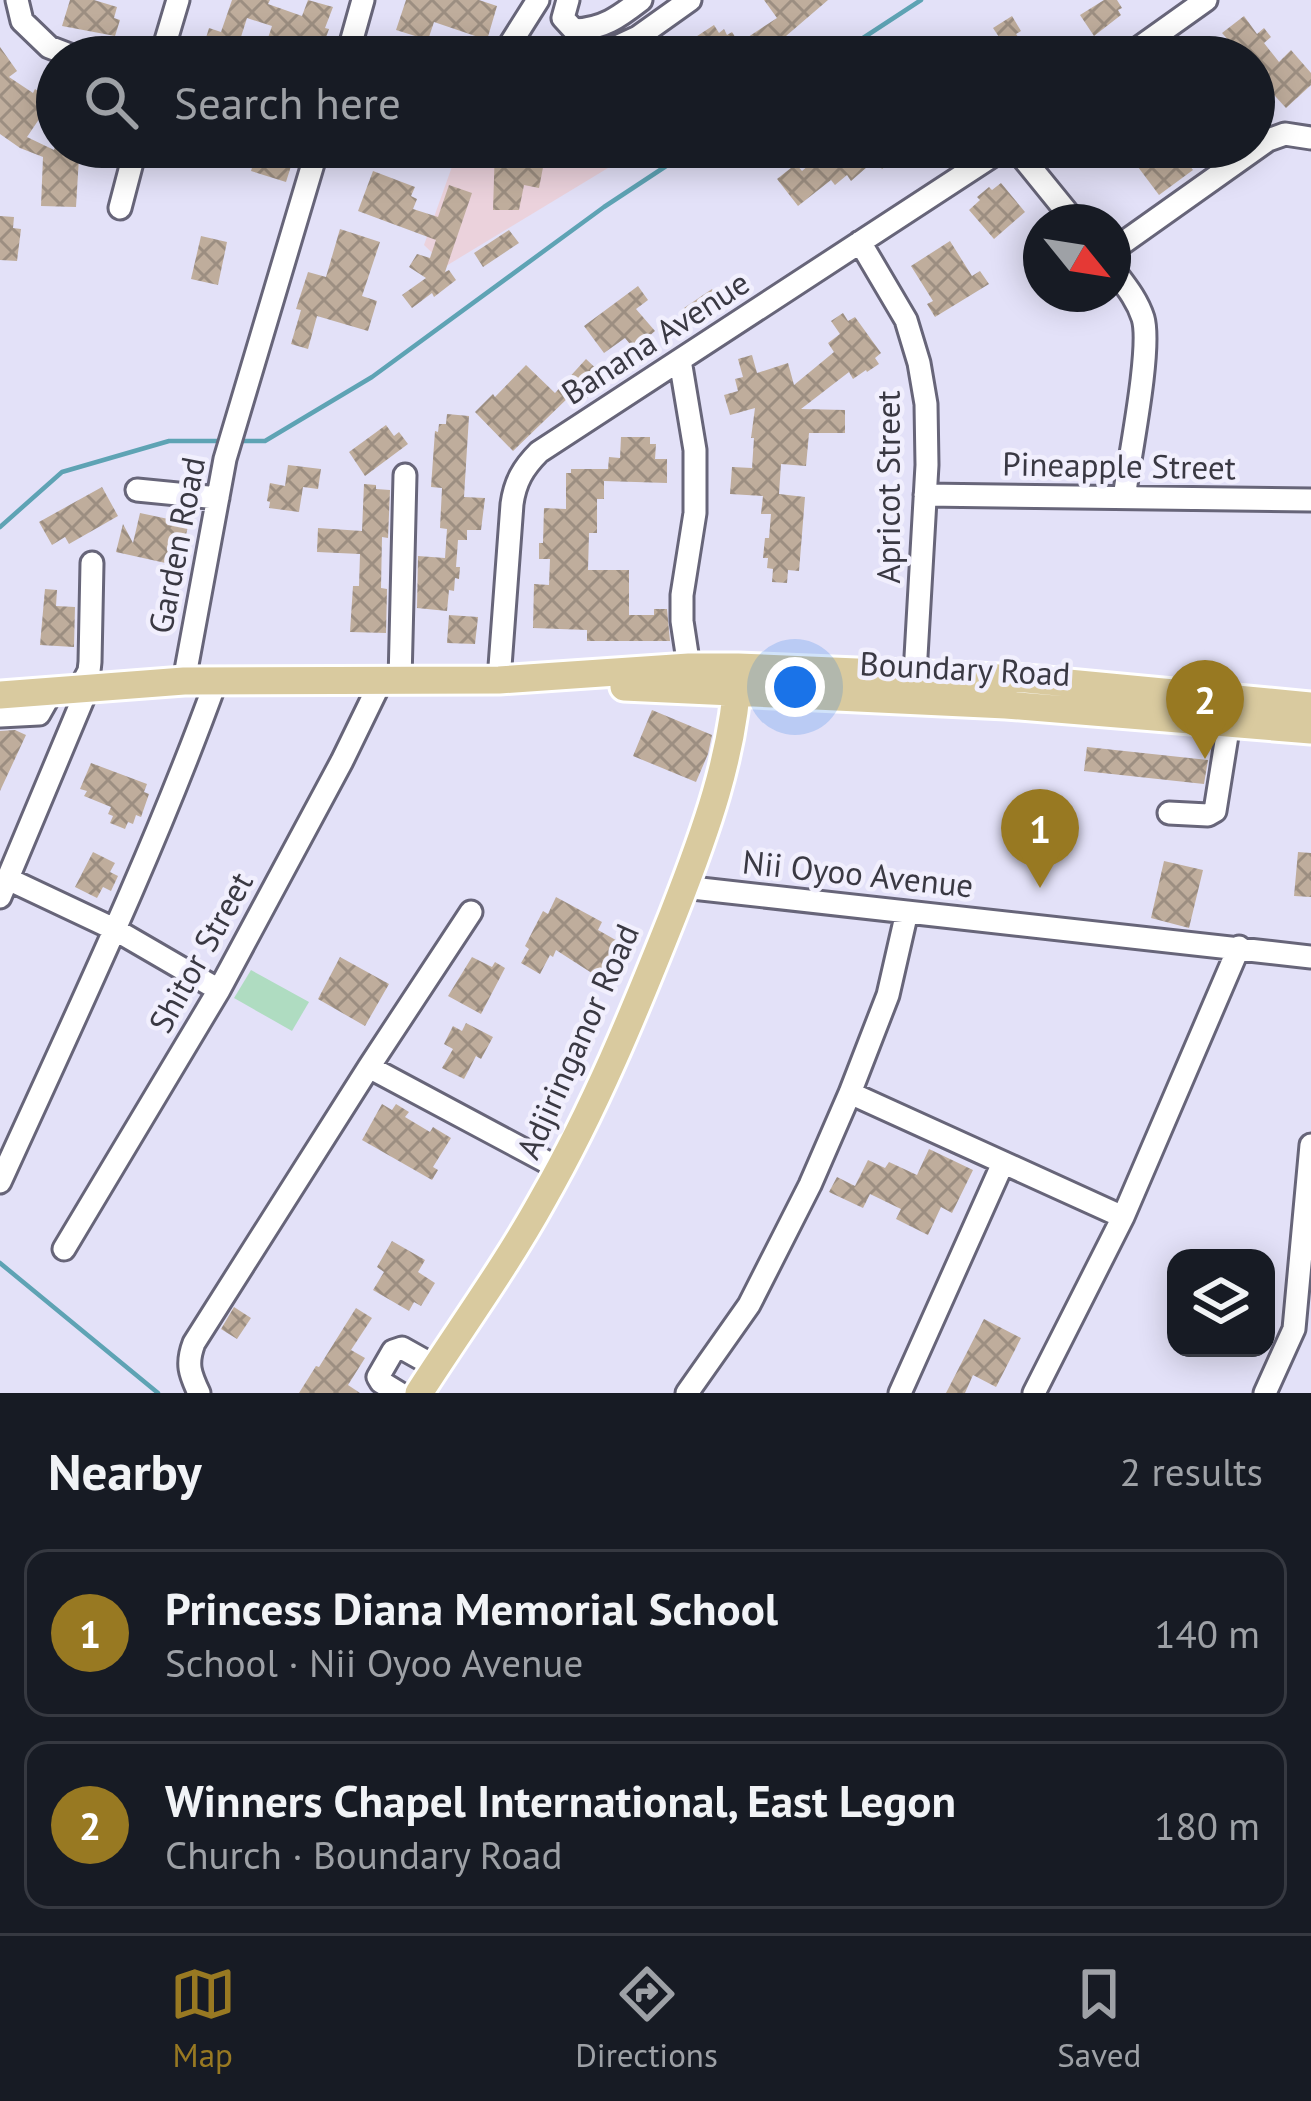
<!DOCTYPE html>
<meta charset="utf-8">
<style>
body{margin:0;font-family:"PT Sans",sans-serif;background:#20242c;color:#f1f3f6}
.controls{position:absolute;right:36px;bottom:36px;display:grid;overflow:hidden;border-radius:24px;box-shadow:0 6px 30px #0003}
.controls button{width:108px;height:108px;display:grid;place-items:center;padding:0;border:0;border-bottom:3px solid #363941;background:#171b24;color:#f1f3f6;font:60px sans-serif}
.compass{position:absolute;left:1023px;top:204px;width:108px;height:108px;border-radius:50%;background:#171b24;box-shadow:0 6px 30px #0003;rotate:120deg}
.you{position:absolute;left:795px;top:687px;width:42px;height:42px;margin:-30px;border:9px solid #fff;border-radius:50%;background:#1a73e8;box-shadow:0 0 0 18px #1a73e833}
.badge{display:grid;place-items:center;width:78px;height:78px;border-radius:50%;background:#987922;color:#fff;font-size:39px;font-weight:700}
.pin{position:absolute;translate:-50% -99px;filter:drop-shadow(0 3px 6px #0008)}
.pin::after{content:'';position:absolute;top:63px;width:42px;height:36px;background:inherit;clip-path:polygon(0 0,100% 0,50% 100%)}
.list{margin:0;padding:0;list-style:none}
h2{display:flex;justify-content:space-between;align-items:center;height:156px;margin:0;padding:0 48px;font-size:51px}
h2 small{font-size:39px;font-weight:400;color:#9ea1a6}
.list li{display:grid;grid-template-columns:78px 1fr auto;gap:36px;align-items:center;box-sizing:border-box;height:168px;margin:0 24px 24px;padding:0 24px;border:3px solid #363941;border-radius:24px}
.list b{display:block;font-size:45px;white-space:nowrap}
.list p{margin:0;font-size:39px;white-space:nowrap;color:#9ea1a6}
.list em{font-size:39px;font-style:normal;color:#9ea1a6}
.icon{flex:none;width:66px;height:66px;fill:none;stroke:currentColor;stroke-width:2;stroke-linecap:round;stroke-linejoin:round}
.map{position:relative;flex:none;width:1311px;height:1393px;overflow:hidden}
.search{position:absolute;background:#171b24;box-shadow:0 6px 30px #0003;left:36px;right:36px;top:36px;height:132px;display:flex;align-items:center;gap:30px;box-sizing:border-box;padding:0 42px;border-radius:66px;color:#9ea1a6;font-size:45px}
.sheet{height:540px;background:#171b24}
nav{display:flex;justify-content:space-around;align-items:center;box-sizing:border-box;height:168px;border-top:3px solid #363941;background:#171b24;font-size:33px;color:#9ea1a6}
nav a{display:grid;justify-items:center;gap:6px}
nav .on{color:#987922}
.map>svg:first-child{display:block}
.education{fill:#ebd2dc}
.garden{fill:#afdcc1}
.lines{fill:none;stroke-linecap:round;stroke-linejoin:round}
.stream{stroke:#5ea3b4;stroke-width:4.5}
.building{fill:url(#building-cross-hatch);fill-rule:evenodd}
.minor-casing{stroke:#676579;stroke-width:27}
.major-casing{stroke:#fff;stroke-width:33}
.minor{stroke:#fff;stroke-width:21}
.major{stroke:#d9ca9f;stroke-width:27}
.labels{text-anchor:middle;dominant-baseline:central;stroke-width:9;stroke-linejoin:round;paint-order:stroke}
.street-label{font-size:33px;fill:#3a3943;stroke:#f1effd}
</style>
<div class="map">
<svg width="1311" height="1393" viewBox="0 0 1311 1393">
<defs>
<pattern id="building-cross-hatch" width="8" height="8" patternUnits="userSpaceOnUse" patternTransform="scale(3)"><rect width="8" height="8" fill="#bfad9c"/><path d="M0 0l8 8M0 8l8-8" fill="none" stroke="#9c8e81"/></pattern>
</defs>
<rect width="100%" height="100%" fill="#e3e1f8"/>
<!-- education -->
<path class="education" d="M459,147H600L608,168L446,266L424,245Z"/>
<!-- garden -->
<path class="garden" d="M251,970L309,1002L292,1031L234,998Z"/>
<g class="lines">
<!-- stream -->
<path class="stream" d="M834,57L921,0
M240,441H265L372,377L604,207L695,147
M0,527L62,472L169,441H223
M0,1263L158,1393"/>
</g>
<!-- building -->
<path class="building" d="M70,0H94L117,7L114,18L120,20L115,36L62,26Z
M232,0H270L268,4L302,16L308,0L333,7L325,28L329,29L319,57H206L208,50L203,48L209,28L221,32ZM247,18L272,26L265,47L240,40Z
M406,0H479L497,6L487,40L434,22L428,40L396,30Z
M764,0H828L779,42L756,57H665L714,25L719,33L724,29L727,35L732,32L739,43L777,18Z
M1104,0H1117L1122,8L1118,10L1121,15L1094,36L1080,15Z
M1012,16L1021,31L1016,34L1032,57H990L1005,46L993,28Z
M1244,16L1257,34L1264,28L1271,37L1264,43L1279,62L1291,50L1311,73V85L1286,108L1266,86L1254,95V57H1231L1223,46L1229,41L1222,33Z
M0,47L17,71L9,77L33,93L35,89L52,100L27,137L54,150L55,147H114L110,164L79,157L76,207L41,206L43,157L20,148L0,134Z
M258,147H297L286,182L251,171Z
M495,147H523L546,152L539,188L524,185L519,210H493Z
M830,147H890L887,149L895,159L882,169L875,160L851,181L847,175L835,185L831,180L798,206L777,179L796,164L802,171Z
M1123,147H1176L1193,170L1159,195Z
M373,171L415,187L411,196L417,199L413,209L438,217L449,185L472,193L445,272L449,270L456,280L434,297L432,293L412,308L402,295L426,278L409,267L417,254L430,258L436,240L358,211Z
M1001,183L1025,212L994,239L969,210L980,200L977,197L989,187L992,190Z
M0,216L14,217L13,228L21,229L17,261L0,260Z
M340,229L380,242L362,296L377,301L368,331L317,316L308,349L291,344L301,310L296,309L308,272L326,277Z
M509,230L519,243L483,267L474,253Z
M201,236L227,242L218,285L191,279Z
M950,241L972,276L980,271L989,284L935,317L927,304L933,301L911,266Z
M638,286L648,300L636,309L655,331L634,349L625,338L604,353L584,326Z
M712,289L722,304L694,323L684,308Z
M843,313L848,321L855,317L881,353L875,358L879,364L867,372L866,370L853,379L849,372L801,409L845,410V433H809L806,466L781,464L779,494L805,497L799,571L788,570L787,583L772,582L773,569L767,568L768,558H763L765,538H769L771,514H761L763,496L730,494L732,467L752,468L754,438H751L755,408L730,415L724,395L738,391L735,379L743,377L738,359L752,355L757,373L788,363L794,385L834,352L828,343L840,334L831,321Z
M586,359L606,378L582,404L572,394L513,451L475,412L493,394L495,397L526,365L555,393Z
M447,414L469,416L464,497L485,498L481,530H467V540H458L456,567H460L459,579L455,578L454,591L449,590L447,611L417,608L418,556L445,558L447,529L440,528L442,488L431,487L435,431L438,432L439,424H446Z
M386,425L394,436L399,432L408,444L365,476L349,452Z
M621,437H650V444H656L655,459H667V483L604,481V499H597V533H589L588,570H629V615H654V609H667L670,641H587V630L533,628L534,584L549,585L550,559H539V543H543L544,508L566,509V473H571V469H608L609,457L620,458Z
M288,465L321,469L318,489L303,487L299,512L269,508L270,502L267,501L270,483L285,486Z
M364,484L376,485V489L390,490L388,538L382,537L381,588L387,589L386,633L350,632L353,586H359L360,554L317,552L318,528L362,531Z
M102,487L118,516L69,544L65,537L52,545L39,522Z
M176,509L191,513L179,566L116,552L123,524L133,543L140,513L173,520Z
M45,589L57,590L56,606L75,607L74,647L40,645Z
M449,615L478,617L475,644L447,643Z
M652,710L712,735L708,754L696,782L633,756Z
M15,730L26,735L0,791V731Z
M1087,747L1208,760L1204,784L1084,771Z
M91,763L147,784L144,792L149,794L141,817L136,815L133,824L128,822L125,829L110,823L113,816L108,814L111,807L84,796L87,791L80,789Z
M93,852L115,863L110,872L118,876L111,891L103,887L97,898L75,887Z
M1298,852L1311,853V897L1294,896Z
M1164,861L1203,870L1189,928L1151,918Z
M556,897L602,922L598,930L621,943L620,945L623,947L610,969L607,967L601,979L556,950L553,957L550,955L540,974L521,963L529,949L525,946L543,911L548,914Z
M340,957L389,984L365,1026L318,999Z
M472,957L492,967L495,962L505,968L481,1014L448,996Z
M466,1023L493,1037L481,1059L476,1056L464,1079L442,1068L453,1049L444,1044L453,1026L462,1031Z
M382,1104L392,1110L396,1104L409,1112L405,1117L430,1132L433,1127L451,1138L433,1167L438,1170L432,1180L362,1140Z
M929,1149L973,1170L952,1213L941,1207L928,1235L896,1219L901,1209L870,1194L863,1208L829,1192L837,1177L855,1186L868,1160L885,1168L889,1162L917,1175Z
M392,1241L425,1260L418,1272L435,1283L421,1306L414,1302L409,1311L373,1290L384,1272L377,1267Z
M234,1307L251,1318L237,1339L221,1329Z
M356,1308L372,1318L351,1350L365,1358L348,1385L360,1393H299L316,1366L319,1367Z
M984,1319L1021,1338L996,1387L973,1375L965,1393H946Z"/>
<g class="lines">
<defs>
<path id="minor" d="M17,0L22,21L49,47L75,57
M568,0L563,18L574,30C603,29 619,17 641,0
M350,47L391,57
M161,57L178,0
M347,57L363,0
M502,57L538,0
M595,57L638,37L690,0
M1126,57L1206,0
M1014,147L1075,222
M120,208L136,147
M860,242L906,320L919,363L926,404L927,465L915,674
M1113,250L1268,140L1285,134L1311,138
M1113,269C1125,285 1137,299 1143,318C1152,348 1129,460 1124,498
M680,360L695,450V513L682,595V621L689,667
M137,490L218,498
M925,495L1311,500
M499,680L512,504C515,482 523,468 539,452L1006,147
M184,681L225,459L318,147
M400,681L405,475
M80,688L89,671L90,662L92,563
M0,716L39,714L52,691
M1169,813L1208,815L1215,811L1229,723
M8,879L114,929L219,990
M683,887L1311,957
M0,897L88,687
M369,1067L560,1169
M850,1093L1123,1217
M0,1182C75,1017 154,852 216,681
M64,1249L219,990L342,761L381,681
M199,1393C190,1374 186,1364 194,1343L369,1067L471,912
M399,1393L381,1382L378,1377L393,1351L402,1348L436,1367
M687,1393L749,1305L810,1185L850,1093L888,995L907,912
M900,1393L1003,1163
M1034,1393L1123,1217L1239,947
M1265,1393L1294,1329L1311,1145"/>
<path id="major" d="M624,687L1006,705L1311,730
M0,695L184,681L499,680L689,667H738L1026,679L1311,706
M419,1393C460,1329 506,1266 543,1199C595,1108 634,1013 673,915C704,836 735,753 738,667"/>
</defs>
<!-- minor casing -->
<use href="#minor" class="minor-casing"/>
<!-- major casing -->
<use href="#major" class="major-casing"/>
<!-- minor -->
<use href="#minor" class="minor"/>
<!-- major -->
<use href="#major" class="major"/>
</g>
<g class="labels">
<!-- street labels -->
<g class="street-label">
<text transform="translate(655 337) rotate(-33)">Banana Avenue</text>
<text transform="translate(1119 465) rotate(1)">Pineapple Street</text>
<text transform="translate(887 487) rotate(-90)">Apricot Street</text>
<text transform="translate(176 545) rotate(-79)">Garden Road</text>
<text transform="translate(965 668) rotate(3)">Boundary Road</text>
<text transform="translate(858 873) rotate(6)">Nii Oyoo Avenue</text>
<text transform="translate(200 952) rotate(-61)">Shitor Street</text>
<text transform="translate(577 1041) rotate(-66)">Adjiringanor Road</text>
</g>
</g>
</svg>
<div class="controls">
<button><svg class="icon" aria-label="layers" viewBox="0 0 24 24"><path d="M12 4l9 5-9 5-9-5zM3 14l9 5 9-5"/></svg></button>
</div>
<svg class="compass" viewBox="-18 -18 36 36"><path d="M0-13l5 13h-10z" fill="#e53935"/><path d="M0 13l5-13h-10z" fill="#9ea1a6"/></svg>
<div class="you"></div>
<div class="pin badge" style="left:1040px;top:888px">1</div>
<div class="pin badge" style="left:1205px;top:759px">2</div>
<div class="search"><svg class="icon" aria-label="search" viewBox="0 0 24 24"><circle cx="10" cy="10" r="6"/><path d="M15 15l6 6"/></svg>Search here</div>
</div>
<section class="sheet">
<h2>Nearby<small>2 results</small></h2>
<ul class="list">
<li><span class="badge">1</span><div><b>Princess Diana Memorial School</b><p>School · Nii Oyoo Avenue</p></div><em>140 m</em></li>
<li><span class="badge">2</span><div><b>Winners Chapel International, East Legon</b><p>Church · Boundary Road</p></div><em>180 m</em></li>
</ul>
</section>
<nav>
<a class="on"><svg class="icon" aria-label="map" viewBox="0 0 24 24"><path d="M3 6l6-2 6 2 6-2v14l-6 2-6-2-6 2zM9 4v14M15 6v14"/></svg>Map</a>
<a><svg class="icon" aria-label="directions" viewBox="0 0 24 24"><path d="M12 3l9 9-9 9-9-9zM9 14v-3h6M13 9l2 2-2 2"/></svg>Directions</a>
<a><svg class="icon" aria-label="saved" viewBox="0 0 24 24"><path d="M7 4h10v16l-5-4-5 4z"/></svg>Saved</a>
</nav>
